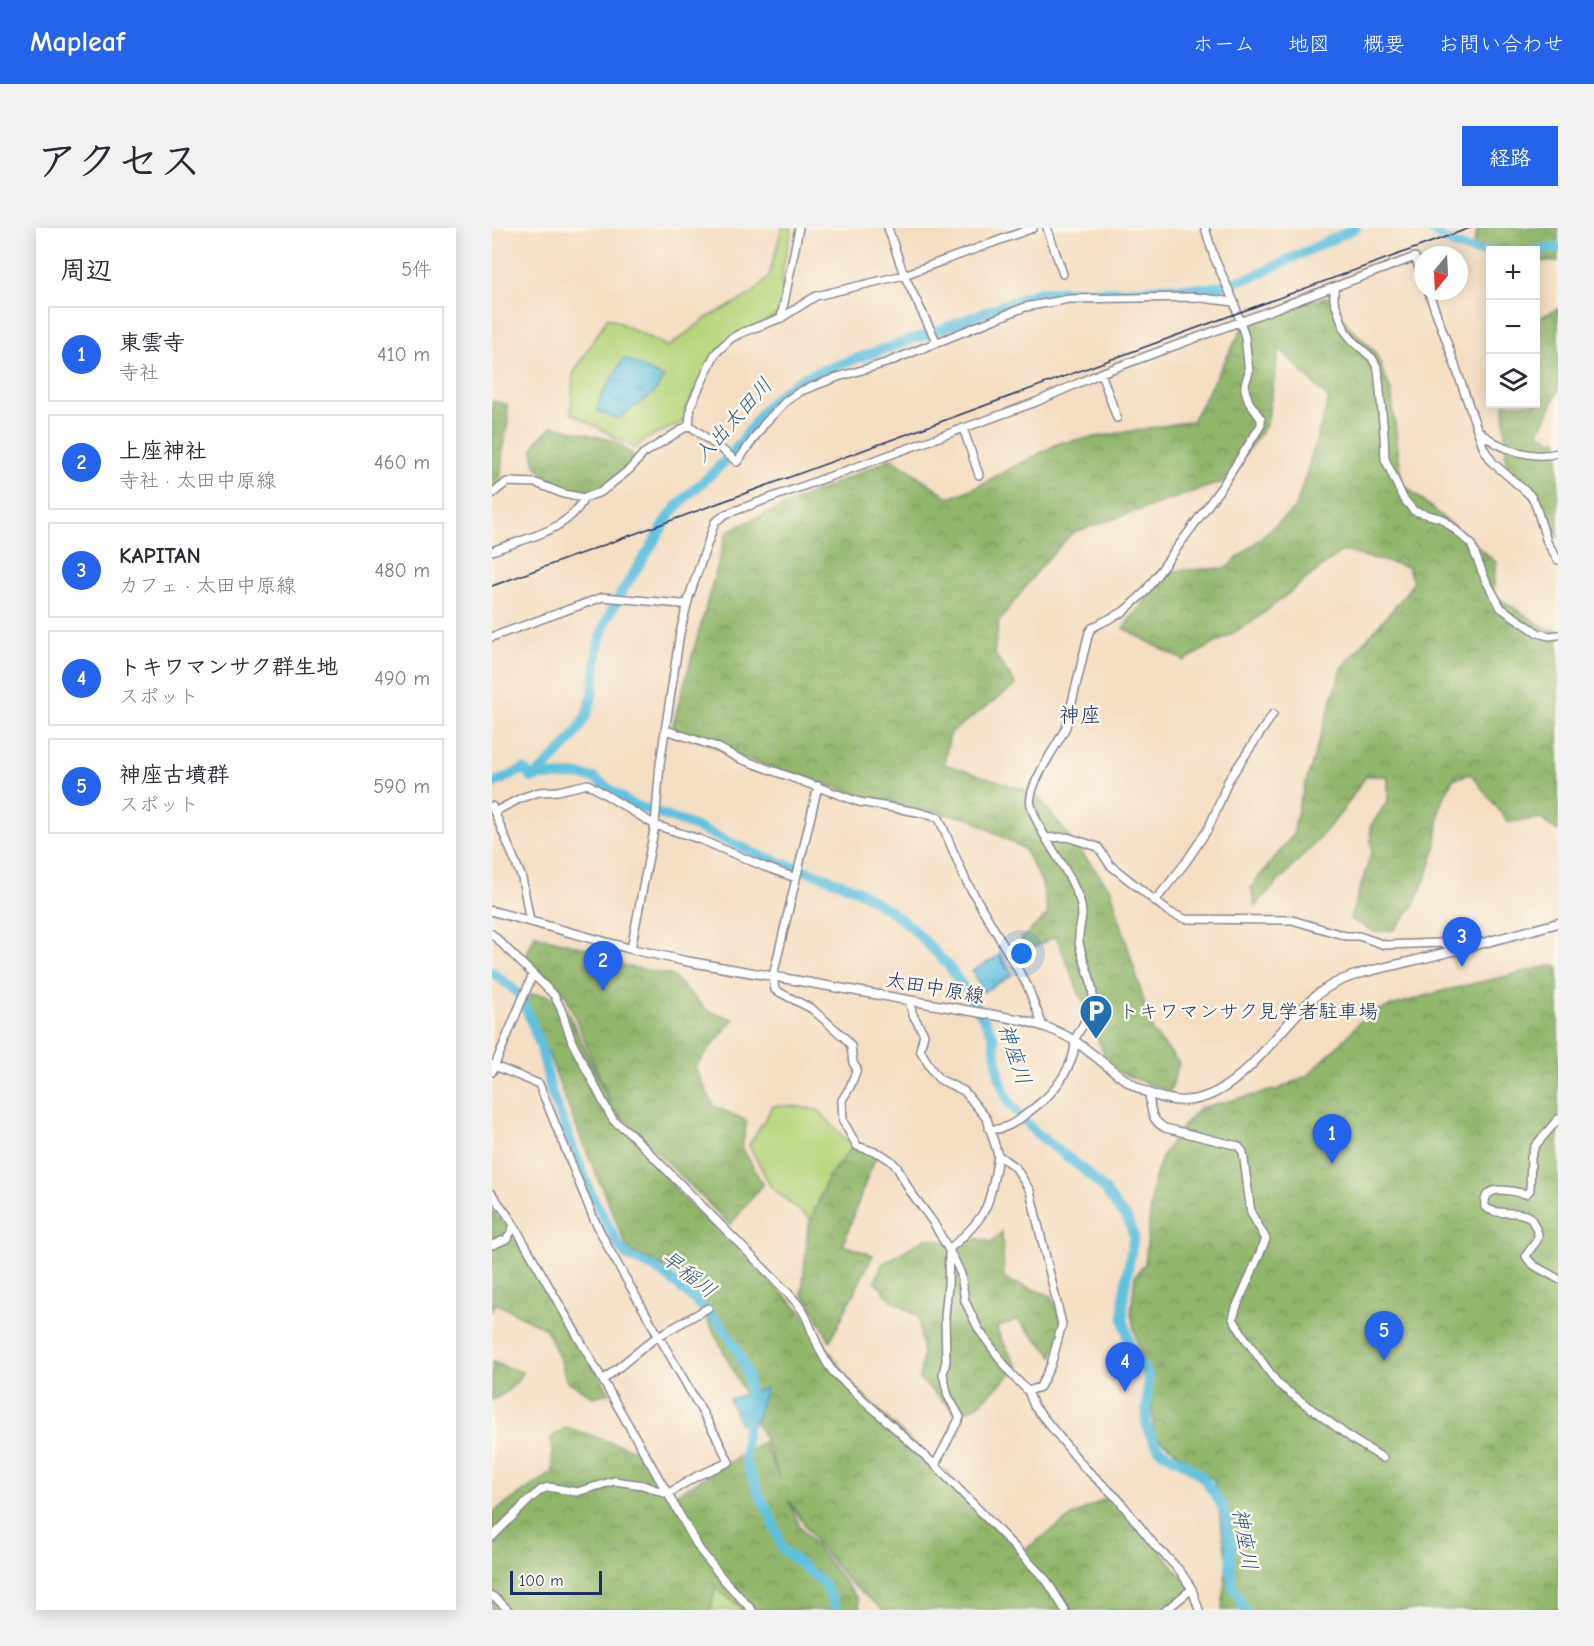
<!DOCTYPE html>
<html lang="ja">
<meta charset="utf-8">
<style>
body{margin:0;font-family:"Comic Neue","Klee One",sans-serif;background:#f2f2f3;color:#2b2b33}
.controls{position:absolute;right:18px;top:18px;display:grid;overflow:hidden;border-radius:0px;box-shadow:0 3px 15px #0003}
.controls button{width:54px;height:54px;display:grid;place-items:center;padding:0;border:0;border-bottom:2px solid #e1e1e2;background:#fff;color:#2b2b33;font:30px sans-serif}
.compass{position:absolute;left:922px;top:18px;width:54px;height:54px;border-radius:50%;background:#fff;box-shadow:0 3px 15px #0003;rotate:198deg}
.scale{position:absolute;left:18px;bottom:15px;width:92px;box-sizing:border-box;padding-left:6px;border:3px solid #1b2f5e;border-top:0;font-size:16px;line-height:21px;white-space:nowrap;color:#1b2f5e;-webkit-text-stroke:4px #fbf7ec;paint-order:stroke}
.you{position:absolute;left:530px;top:726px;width:21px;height:21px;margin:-15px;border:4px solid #fff;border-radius:50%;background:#1a73e8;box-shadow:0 0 0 9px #1a73e833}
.badge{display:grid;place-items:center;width:39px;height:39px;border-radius:50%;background:#2563eb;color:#fff;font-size:20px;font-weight:700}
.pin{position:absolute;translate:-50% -50px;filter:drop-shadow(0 2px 3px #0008)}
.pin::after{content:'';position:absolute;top:32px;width:21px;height:18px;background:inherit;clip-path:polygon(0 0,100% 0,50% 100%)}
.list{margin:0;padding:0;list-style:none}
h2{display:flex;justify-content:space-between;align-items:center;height:78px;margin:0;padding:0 24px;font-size:26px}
h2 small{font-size:20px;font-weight:400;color:#7c7c81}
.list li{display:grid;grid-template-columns:39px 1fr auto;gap:18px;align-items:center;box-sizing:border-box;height:96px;margin:0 12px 12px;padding:0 12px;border:2px solid #e1e1e2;border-radius:0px}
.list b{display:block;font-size:22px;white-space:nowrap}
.list p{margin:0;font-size:20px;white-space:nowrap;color:#7c7c81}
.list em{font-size:20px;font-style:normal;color:#7c7c81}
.icon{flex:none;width:33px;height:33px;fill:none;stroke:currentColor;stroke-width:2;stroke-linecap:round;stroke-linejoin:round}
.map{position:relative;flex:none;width:1066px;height:1382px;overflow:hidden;border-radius:0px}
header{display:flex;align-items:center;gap:36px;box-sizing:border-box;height:84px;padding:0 30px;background:#2563eb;color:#fff}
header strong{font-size:28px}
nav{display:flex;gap:33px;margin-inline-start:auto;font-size:21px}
.intro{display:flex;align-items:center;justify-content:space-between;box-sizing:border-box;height:144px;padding:0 36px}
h1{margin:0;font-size:42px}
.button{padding:15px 27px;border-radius:0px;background:#2563eb;color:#fff;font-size:21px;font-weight:700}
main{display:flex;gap:36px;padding:0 36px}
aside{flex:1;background:#fff;border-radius:0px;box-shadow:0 3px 15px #0003}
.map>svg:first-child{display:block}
.grass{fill:#b8d57b;stroke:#6a826c;stroke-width:1.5}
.forest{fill:url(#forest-crowns);stroke:#567264;stroke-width:1.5}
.water{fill:url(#water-ripples);stroke:#3e789e;stroke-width:1.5}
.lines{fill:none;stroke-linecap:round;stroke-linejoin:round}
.river{stroke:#60c1de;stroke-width:10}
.minor-casing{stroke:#888690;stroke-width:10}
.major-casing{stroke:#888690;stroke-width:11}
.minor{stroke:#fff;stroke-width:7}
.major{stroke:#fff;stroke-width:8}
.rail{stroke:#1b2f5e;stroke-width:1.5}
.labels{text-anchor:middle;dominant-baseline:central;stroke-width:5;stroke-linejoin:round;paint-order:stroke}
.street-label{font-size:20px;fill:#1b2f5e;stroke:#fbf7ec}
.poi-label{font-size:20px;fill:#1b2f5e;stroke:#fbf7ec;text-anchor:start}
.water-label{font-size:21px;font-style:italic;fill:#305b84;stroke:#fbf7ec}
.neighbourhood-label{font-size:21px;fill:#1b2f5e;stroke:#fbf7ec}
</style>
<header>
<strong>Mapleaf</strong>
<nav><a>ホーム</a><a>地図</a><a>概要</a><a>お問い合わせ</a></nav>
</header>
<div class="intro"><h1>アクセス</h1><a class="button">経路</a></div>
<main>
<aside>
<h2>周辺<small>5件</small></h2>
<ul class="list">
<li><span class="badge">1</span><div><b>東雲寺</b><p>寺社</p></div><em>410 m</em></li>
<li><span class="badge">2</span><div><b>上座神社</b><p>寺社 · 太田中原線</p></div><em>460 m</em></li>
<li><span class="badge">3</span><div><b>KAPITAN</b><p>カフェ · 太田中原線</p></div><em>480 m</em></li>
<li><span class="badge">4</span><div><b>トキワマンサク群生地</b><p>スポット</p></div><em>490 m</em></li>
<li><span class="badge">5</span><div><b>神座古墳群</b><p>スポット</p></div><em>590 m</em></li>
</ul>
</aside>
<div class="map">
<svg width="1066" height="1382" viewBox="0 0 1066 1382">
<defs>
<pattern id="forest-crowns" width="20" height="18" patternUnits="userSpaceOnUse" patternTransform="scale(1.5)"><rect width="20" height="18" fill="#92b66b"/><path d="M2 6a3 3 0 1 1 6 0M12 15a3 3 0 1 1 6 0" fill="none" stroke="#76945b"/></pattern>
<pattern id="water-ripples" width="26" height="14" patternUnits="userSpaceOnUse" patternTransform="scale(1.5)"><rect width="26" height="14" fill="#60c1de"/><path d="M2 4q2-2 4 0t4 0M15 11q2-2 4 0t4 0" fill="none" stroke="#4e9db7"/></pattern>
</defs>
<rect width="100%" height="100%" fill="#fbf7ec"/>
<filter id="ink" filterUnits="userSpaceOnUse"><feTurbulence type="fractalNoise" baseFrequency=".0167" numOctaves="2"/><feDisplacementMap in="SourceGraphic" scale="12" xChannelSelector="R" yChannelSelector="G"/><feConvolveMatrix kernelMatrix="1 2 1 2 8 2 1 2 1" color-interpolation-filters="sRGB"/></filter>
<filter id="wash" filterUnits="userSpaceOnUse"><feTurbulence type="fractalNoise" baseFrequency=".008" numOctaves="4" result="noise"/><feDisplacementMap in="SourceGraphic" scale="24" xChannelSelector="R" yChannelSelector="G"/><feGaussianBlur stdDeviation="1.35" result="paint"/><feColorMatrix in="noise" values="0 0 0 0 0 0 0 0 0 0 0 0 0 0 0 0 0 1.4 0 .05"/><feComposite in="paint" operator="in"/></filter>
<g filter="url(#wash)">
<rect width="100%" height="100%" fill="#f4dec3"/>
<!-- grass -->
<path class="grass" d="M290,0H300L291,39L289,85L238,111L223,126L193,182L194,192L154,211L143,220L79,185L81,146L116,89L176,119L215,90L260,66L277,48Z
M281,878H302L326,882L361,919L336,949L319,992L279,959L257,917Z
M223,1359L252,1382H219Z"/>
<!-- forest -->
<path class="forest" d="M993,0H1066V34L1044,33V22H999L998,25L981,18L985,3Z
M839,68L854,95L883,124L899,163L910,255L1004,334L1001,367L1054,400L1066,403V603L1048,591L1016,594L979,546L961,551L948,578L943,622L935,647L920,680L902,702L882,704L858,691L880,623L878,599L896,572V548H874L849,585L822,616L763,678L759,659L801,607L807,577L850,439L907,374L921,355L916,339L850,323L759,395L692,433L631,400L677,343L734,340L804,279L837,171L787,120L775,196L733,253L580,305L547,341L507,393L502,425L524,457L458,505L452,536L543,565L619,662L661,804L687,835L678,864L618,841L564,708L537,722L529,711L556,686L550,655L532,621L479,591L382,572L244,528L180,500L235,303L400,230L458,270L484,259L567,215L700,193L754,94Z
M1066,81V162L1047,205L1062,214L1066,211V309L1050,282L1014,233L1012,176H1044V91Z
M0,173L15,176L16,194L11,217L8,260L0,265Z
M61,198L123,213L141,227L143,235L125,255L97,267L70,260L55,249L43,237L41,221L47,210Z
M43,707L93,720L133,738L179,747L216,783L242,791L203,839L222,878L255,893L250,919L271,957L238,997L124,883L153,926L196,975L307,1081L361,1157L443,1237L457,1244L472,1272L490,1291L499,1295L528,1325L579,1289L622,1266L700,1361L679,1382H391L356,1353L324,1314L297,1273L307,1297L366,1371L368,1382H253L223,1360L218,1382H0V1285L61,1244L59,1210L74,1199L152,1225L178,1270L271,1214L288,1251L276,1219L247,1154L210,1081L187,1046L136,1022L79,886L56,825L32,783L39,766C56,765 62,770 74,781L119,876L74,768L34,728Z
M1062,737L1066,738V1382H730L735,1333L722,1252L662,1207L659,1164L645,1114L639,1086L643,1048L653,1035L661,956L671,926L692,897L708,880L787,861L816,847L854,810L869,792L883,783L950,763Z
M361,919L386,925L375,950L351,1017L381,1027L338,1113L321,1081L310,1066L316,1000L336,949Z
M0,983L15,999L118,1165L101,1169L74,1152L70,1136L54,1101L4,1075L0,1083Z
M510,1004L512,1051L560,1068L570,1096L561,1128L525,1091L505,1100L508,1109L526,1139L485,1178L466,1186L427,1151L431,1127L426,1088L401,1073L383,1054L390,1036L434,1010L463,1015L483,1010L500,1014Z
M0,1134L30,1144C25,1158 13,1166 0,1172Z"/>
<!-- water -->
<path class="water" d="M132,130L172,150L161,166L125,191L105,183L108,170Z
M508,727L520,747L491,764L480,743Z
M274,1160L264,1192L257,1202L247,1194L237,1171Z"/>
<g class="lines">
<!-- river -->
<path class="river" d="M937,0C955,16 975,24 999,24
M1041,22L1066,20
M40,550L49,548L87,547L102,550L139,576L202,598L269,628L335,650L365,662L395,681L419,699L456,737L489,786L501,808L507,847L513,865L519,877L543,904L592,942L613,962L626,981L635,990L642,1008L632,1064L631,1089L641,1130L651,1139L655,1146L656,1154L654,1195L658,1207L667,1221L671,1224L694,1236L711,1249L730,1278L733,1287L739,1318L738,1339L741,1359L753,1382
M41,550C67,525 96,501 101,463C104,443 103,423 110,404C121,375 140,348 157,322C165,309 172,295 181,283C199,261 224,245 242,223C252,211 260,198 269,186C280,170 297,159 314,148L450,101L541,66L556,63H635L668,60H716L728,58L762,48L864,0
M0,556L32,541L40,550
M0,744L17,757L26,766L36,785L49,820L59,863L98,964L128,1020L135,1028L161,1039L181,1053L216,1084L232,1101L247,1125L254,1143L257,1158V1185L254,1208L253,1230L255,1237L266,1264L278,1286L290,1321L332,1356L345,1382"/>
</g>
</g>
<g filter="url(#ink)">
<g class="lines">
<defs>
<path id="minor" d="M396,0L412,47L445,115
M555,0L571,46
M842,59V72L853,103L862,114L880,130L886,141L892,206L893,231L911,270L922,283L951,291L979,316L993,351L1009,380L1046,405L1057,408L1066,407
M936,63L956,117L992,221L1001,235L1038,267L1043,275L1055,314L1066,332
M289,90L307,0
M609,145L625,190
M197,197L233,224L245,234L273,195L294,173L309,163L346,149L394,135L533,79L577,71L702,69L742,74
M471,200L487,247
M986,202C1006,221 1040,232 1066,225
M0,266L15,254L44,255L72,266L92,270L109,264L138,241L151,226L197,197L199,177L220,132L223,126L238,111L249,105L289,90L324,68L412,47L541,0
M0,323C32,310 76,304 92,270
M0,409L111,369L190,376L196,374
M174,502L225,519L246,530L367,574L426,584L447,590L474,653L535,757L551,798
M326,558L281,748L283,762L320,781L353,810L359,818L361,835L365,841L358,859L350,872L351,893L365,918L389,926L398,932L405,939L418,963L441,994L463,1033L469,1046L473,1073L487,1102L520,1147L536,1163L542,1178L592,1239L626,1271L664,1319L674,1328L688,1343L700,1361L707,1382
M0,578L30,650L38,693
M2,584L29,570L47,564L66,563L96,556L163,597L207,611L273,639L304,650
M554,610L575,609L606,619L618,637L677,684L693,691L800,692L854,708H867L893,717L948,715L970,720
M663,673L694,634L716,601L725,581L736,553L781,486
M0,706L62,767L69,781L80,814L118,887L122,893L138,905L297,1066C303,1073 310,1080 314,1089C323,1109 328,1128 342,1145L443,1237L486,1281L555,1353L573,1382
M139,721L163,597L168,536L188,405L197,369L223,294L234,286L544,174L609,145L923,29L931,51
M417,772L421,787L432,806L428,822L440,842L447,851L472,863L495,891L506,927L524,940L538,963L570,1096L559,1137L548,1159L536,1163
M0,837L47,856L101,989L118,1023L224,1208L237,1234L205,1248L175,1266L151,1257L122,1253L85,1264L56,1259L49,1262L38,1271L0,1309
M0,844L41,746
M657,865C659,881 658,892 673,900L746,918L751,924L759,985L774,1011L744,1080L741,1091L753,1110L786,1156L863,1213L891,1230
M1066,891L1043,918L1039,929L1038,962L1034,966C1019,963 990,954 993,979C1002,986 1012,984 1023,985C1028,985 1033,987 1038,989C1052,1014 1046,1008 1034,1028C1039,1039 1056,1044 1066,1051
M497,901C516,904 534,886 548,875C562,864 576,844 581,827C583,821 582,815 584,809C590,798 600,784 601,772C602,752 590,734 587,714C586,705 589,696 590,687C590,678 587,669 583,661C570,631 548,608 539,577C534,559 566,517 574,499L597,404L600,400L609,395L631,384L652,365L731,257L769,197V191L757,174L753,162V156L757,144L753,109L742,74L722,29L713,0
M0,966L19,992L208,1322L232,1352L260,1382
M0,1017L15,1011L22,998
M457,1021C469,1011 485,996 492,983C499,972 504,940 506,927
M111,1152L163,1110L216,1080
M443,1237L468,1189L456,1168L451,1146L454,1133L453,1088L456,1057L457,1025
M0,1368L7,1373L16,1382
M674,1382L700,1361"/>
<path id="major" d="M0,683L139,721L193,733L530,792C548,797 565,802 581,812C615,834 639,866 681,872C744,881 784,799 826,766C852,745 889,741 920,733C969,721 1018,708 1066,695"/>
</defs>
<!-- minor casing -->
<use href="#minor" class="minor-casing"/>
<!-- major casing -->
<use href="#major" class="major-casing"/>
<!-- minor -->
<use href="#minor" class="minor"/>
<!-- major -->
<use href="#major" class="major"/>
<!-- rail -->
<path class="rail" d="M0,358L978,0"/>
</g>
</g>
<!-- icons -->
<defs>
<symbol id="parking-pin" viewBox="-11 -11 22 30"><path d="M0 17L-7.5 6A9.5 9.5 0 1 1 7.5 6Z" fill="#1f6fb2" stroke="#fbf7ec"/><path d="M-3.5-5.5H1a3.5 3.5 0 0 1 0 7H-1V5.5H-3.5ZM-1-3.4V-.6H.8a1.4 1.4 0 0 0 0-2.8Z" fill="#fff"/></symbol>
</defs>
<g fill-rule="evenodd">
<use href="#parking-pin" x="585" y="764" width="38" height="52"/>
</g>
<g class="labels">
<!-- street labels -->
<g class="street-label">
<text transform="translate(443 760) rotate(10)">太田中原線</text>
</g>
<!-- poi labels -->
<g class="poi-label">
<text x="627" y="783">トキワマンサク見学者駐車場</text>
</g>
<!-- water labels -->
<g class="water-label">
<text transform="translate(241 192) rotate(-48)">入出太田川</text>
<text transform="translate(523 826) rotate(72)">神座川</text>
<text transform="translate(197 1046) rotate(38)">早稲川</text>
<text transform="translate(753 1311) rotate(80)">神座川</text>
</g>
<!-- neighbourhood labels -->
<g class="neighbourhood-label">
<text x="588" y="487">神座</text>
</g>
</g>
</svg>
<div class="controls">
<button>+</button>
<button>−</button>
<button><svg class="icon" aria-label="layers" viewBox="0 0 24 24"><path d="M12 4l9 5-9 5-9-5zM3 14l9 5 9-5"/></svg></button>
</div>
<svg class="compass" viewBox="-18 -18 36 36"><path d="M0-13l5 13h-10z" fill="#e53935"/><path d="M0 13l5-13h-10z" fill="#7c7c81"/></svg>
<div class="scale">100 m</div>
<div class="you"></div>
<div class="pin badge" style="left:840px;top:936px">1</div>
<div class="pin badge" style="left:111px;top:763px">2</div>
<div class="pin badge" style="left:970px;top:739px">3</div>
<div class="pin badge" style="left:633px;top:1164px">4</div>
<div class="pin badge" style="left:892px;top:1133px">5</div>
</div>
</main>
